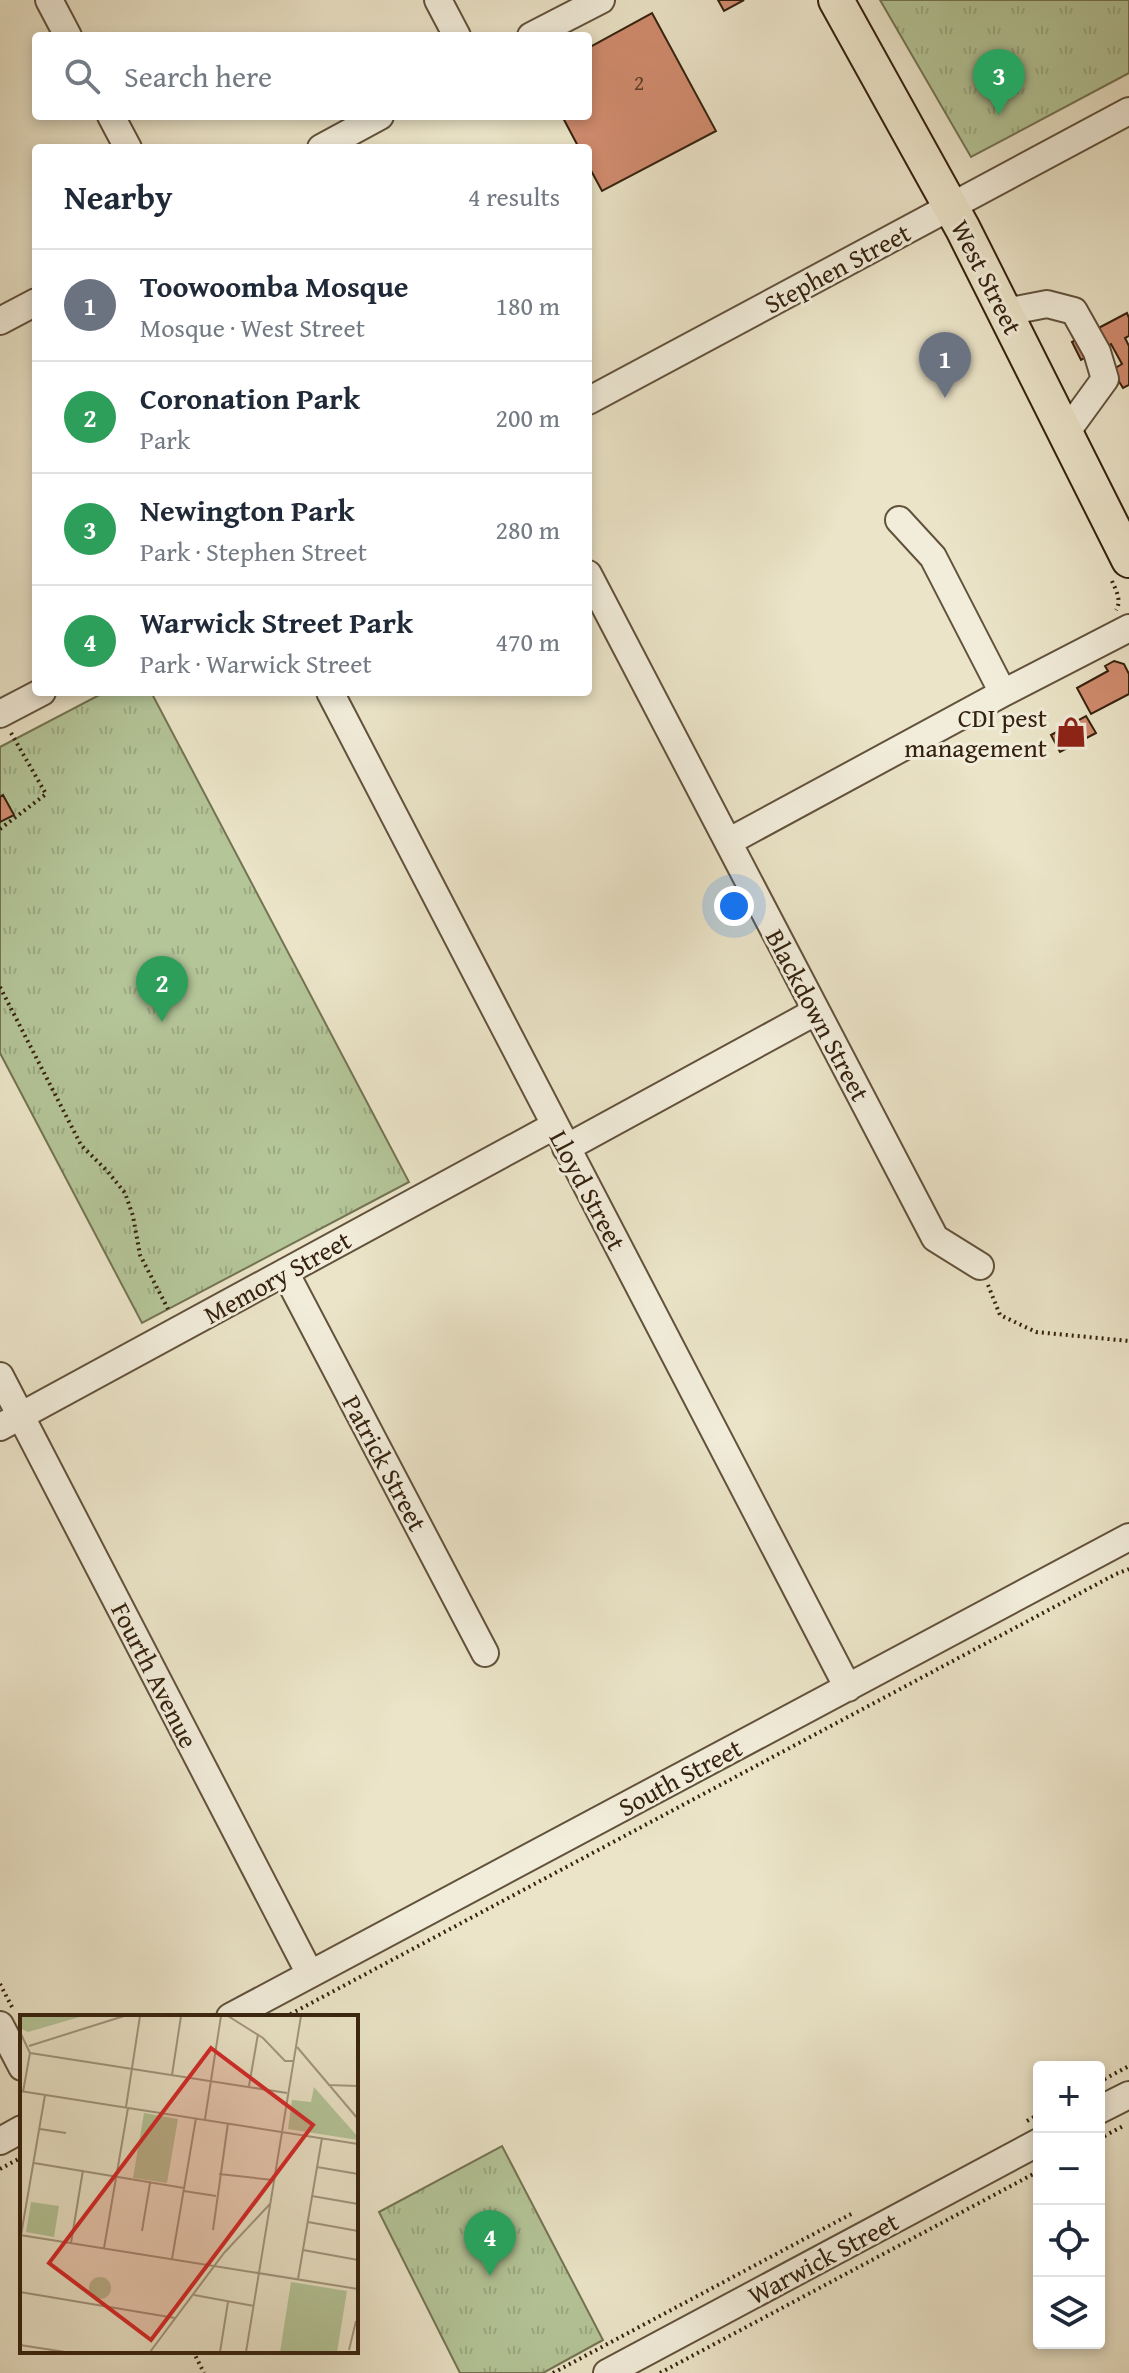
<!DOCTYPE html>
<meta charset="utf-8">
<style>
body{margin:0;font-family:"Gentium Book Plus",serif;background:#f6f6f7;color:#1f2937}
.controls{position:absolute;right:24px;bottom:24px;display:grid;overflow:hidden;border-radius:8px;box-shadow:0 4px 12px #0003}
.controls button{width:72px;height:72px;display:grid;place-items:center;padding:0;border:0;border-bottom:2px solid #e0e1e3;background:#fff;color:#1f2937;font:40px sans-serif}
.you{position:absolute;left:734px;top:906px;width:28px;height:28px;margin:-20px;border:6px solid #fff;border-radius:50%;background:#1a73e8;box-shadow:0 0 0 12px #1a73e833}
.badge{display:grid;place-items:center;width:52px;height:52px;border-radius:50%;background:#0b8043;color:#fff;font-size:26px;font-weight:700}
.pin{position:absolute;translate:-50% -66px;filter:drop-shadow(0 2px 4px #0008)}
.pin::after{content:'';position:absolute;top:42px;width:28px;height:24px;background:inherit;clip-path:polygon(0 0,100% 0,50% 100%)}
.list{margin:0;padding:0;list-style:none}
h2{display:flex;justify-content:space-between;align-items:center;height:104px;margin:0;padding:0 32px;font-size:34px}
h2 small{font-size:26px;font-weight:400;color:#747a83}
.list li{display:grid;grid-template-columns:52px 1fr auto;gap:24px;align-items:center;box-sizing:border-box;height:112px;padding:0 32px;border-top:2px solid #e0e1e3}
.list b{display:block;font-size:30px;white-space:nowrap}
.list p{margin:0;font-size:26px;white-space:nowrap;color:#747a83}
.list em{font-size:26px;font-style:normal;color:#747a83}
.icon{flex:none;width:44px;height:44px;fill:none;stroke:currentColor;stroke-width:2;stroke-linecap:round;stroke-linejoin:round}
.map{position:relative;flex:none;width:1129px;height:2373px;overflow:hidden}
.search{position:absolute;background:#fff;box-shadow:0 4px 12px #0003;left:32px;top:32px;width:560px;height:88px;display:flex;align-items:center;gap:20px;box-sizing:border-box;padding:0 28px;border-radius:8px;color:#747a83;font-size:30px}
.panel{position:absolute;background:#fff;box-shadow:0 4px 12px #0003;left:32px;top:144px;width:560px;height:552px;border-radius:8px}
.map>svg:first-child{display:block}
.grass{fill:url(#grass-tufts);stroke:#747453;stroke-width:2}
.building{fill:#d18c6f;stroke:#35220e;stroke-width:2}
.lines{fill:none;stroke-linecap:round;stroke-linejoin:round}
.minor-casing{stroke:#62523c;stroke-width:30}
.major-casing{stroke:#35220e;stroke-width:38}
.path{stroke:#35220e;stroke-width:4;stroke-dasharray:2 4;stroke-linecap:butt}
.minor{stroke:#f2eddb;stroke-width:26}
.major{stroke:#ebe4c8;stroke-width:34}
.labels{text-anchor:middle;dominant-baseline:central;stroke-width:6;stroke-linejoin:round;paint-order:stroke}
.number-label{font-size:22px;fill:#5c3c26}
.street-label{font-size:26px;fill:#35220e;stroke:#f2eddb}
.poi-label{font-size:26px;fill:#35220e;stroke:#f2eddb;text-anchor:end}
.inset-road{fill:none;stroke:#a2967e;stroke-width:2}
.view{fill:#d62828;fill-opacity:0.15;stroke:#d62828;stroke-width:4}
.inset-edge{fill:none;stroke:#35220e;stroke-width:4}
</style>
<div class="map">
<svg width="1129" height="2373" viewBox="0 0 1129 2373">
<defs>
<pattern id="grass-tufts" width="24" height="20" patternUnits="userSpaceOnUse" patternTransform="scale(2)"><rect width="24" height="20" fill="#b4c598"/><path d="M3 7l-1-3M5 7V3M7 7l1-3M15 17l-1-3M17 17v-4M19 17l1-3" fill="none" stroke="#9ba982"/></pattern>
</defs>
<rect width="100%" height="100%" fill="#ebe4c8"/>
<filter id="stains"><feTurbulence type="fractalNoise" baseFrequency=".0025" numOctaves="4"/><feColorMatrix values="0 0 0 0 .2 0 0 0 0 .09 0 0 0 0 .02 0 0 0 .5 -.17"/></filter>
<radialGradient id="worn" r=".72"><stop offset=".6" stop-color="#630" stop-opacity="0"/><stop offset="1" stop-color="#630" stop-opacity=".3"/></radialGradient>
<!-- grass -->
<path class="grass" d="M880,0H1129V73L971,157Z
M105,692H151L409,1182L142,1323L0,1053V747Z
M502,2146L603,2340L543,2373H460L379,2212Z"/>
<!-- building -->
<path class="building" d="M718,0H744L724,11Z
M652,13L716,131L602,191L588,165V148H579L562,116H588V48Z
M1127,313L1129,318V336L1125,338L1129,346V385L1123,388L1112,370L1122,364L1111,344L1081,360L1072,342Z
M1114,661L1124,664L1129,674V694L1091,714L1077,688L1108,671L1105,666Z
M1086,716L1096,733L1060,752L1051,735Z
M3,795L14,815L0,822V797Z"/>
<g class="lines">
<defs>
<path id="minor" d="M49,0L68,36
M438,0L457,36
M531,36L601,0
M111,116L128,148
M321,148L380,116
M1005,312L1047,304L1074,311L1097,352L1105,379L1065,434
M0,321L36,302
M588,401L1129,111
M899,520L933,557L1003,693
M588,574L935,1238L980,1266
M330,692L848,1688
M0,714L42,692
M728,842L1003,693L1129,628
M566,1148L815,1012
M285,1272L485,1653
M0,1376L310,1974
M0,1427L554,1126
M230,2017L1129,1537
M0,2025L22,2067
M1099,2110L1129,2095
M0,2141L22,2129
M607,2373L1039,2142"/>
<path id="major" d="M836,0L963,229L1129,560"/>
</defs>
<!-- minor casing -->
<use href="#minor" class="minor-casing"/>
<!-- major casing -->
<use href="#major" class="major-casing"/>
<!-- path -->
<path class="path" d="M1112,581C1116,590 1122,601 1116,610
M0,829L46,794L11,733
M0,987L81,1145L108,1172L125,1193L133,1216L140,1255L168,1309
M988,1285L1000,1315L1036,1332L1129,1341
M0,1984L12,2007
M285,2017L1116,1574L1129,1569
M1099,2082L1129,2066
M1027,2121L1039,2114
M1099,2139L1125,2125
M0,2169L22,2157
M193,2351L204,2373
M553,2373L853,2213
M660,2373L1039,2171"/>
<!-- minor -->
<use href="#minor" class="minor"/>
<!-- major -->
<use href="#major" class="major"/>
</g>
<!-- icons -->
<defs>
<symbol id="shop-bare" viewBox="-9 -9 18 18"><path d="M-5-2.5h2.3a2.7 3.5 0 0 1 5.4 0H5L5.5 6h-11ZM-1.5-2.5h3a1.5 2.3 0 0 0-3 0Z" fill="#8f2418" stroke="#f2eddb" stroke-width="2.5" paint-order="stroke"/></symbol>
</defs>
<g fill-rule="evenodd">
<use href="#shop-bare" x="1049" y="710" width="44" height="44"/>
</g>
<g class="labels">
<!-- number labels -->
<g class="number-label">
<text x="639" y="82">2</text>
</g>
<!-- street labels -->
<g class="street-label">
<text transform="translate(837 268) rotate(-28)">Stephen Street</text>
<text transform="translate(987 277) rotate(63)">West Street</text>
<text transform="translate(818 1015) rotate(62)">Blackdown Street</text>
<text transform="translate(588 1190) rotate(62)">Lloyd Street</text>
<text transform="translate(277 1277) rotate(-29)">Memory Street</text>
<text transform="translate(385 1463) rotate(62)">Patrick Street</text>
<text transform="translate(155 1675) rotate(63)">Fourth Avenue</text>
<text transform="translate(680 1777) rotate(-28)">South Street</text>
<text transform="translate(823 2258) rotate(-28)">Warwick Street</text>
</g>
<!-- poi labels -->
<g class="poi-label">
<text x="1047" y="717">CDI pest<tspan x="1047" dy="30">management</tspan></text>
</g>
</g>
<!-- overview -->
<g transform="translate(20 2015)">
<rect width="338" height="338" fill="#ebe4c8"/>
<path d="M0,1H63L8,17L0,13ZM294,72L338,122V125L268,114L272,85L291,87ZM124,98L158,104L147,168L113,163ZM11,187L39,191L34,222L6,217ZM69 273a11 11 0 1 1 22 0a11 11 0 1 1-22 0ZM271,267L327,276L317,337H260Z" fill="#b4c598"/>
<path d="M310,287L292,337H278L281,311Z" fill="#b4c598"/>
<path class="inset-road" d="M208,1L243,23L265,46H273M0,17L10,38L3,77M9,31L104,1M277,32L338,104M10,38L267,78M152,60L161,1M308,70L338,71M229,71L238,19M0,76L338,129M106,92L120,1M185,104L201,1M20,114L46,118M14,148L164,173M297,152L338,159M199,159L253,165M164,176L196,181M292,181L338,189M288,207L338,216M193,215L208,108M122,216L130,168M0,220L338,274M1,220L25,80M51,228L63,155M84,233L108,93M283,235L338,245M152,244L176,103M278,264L302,123M0,277L155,303M174,280L234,291M0,330L45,337M329,335L336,306M130,337L204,238L250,189M200,337L208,287M226,337L281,1"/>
<path class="view" d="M191,33L293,110L131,325L29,248Z"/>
<rect width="338" height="338" class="inset-edge"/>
</g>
<rect width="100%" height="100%" filter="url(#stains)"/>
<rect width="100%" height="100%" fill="url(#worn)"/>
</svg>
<div class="controls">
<button>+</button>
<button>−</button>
<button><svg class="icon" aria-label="locate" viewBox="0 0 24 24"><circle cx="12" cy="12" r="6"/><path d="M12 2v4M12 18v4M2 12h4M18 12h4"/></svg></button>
<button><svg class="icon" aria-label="layers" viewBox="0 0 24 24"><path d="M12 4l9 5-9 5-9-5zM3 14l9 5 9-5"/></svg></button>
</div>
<div class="you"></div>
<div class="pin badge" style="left:945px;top:398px;background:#6b7280">1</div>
<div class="pin badge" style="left:162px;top:1022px;background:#2e9e5b">2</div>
<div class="pin badge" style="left:999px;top:115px;background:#2e9e5b">3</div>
<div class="pin badge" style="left:490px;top:2276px;background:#2e9e5b">4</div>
<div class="search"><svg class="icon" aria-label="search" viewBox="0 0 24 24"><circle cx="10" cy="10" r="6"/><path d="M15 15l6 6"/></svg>Search here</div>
<section class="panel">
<h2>Nearby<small>4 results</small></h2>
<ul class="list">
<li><span class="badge" style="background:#6b7280">1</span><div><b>Toowoomba Mosque</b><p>Mosque · West Street</p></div><em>180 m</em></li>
<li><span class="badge" style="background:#2e9e5b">2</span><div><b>Coronation Park</b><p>Park</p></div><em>200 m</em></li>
<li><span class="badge" style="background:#2e9e5b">3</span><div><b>Newington Park</b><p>Park · Stephen Street</p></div><em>280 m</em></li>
<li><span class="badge" style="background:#2e9e5b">4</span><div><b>Warwick Street Park</b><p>Park · Warwick Street</p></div><em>470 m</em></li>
</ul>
</section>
</div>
